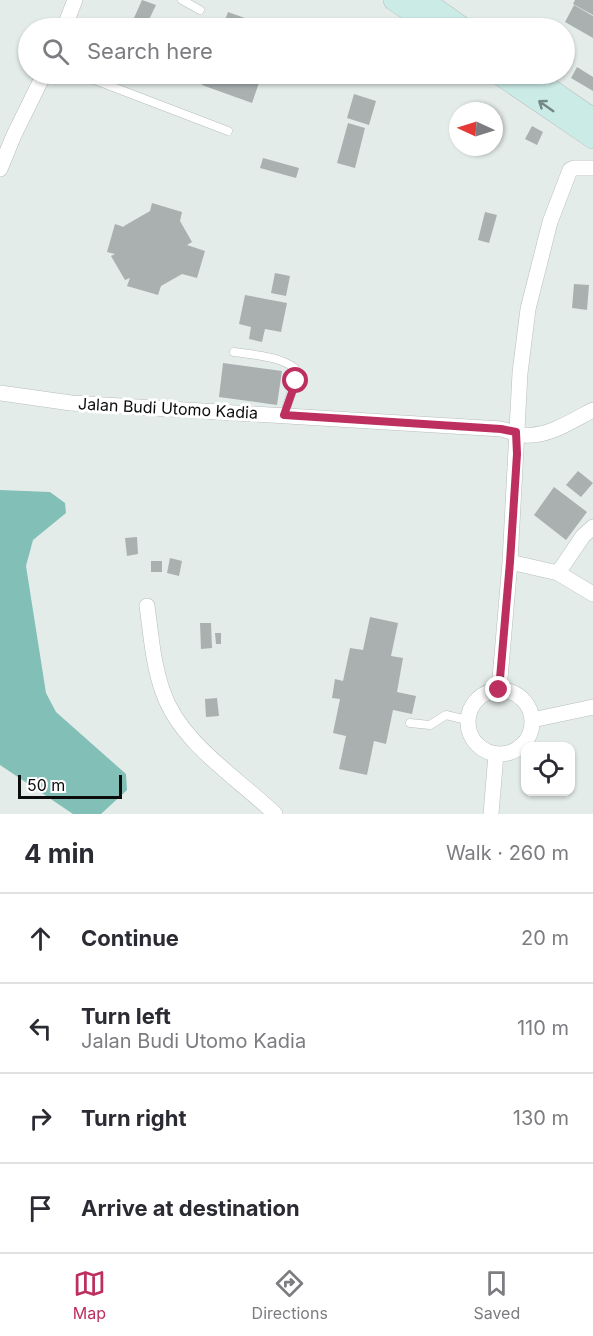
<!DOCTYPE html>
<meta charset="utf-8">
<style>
body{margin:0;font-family:Inter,sans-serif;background:#f7f7f7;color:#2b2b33}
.controls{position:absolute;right:18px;bottom:18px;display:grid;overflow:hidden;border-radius:12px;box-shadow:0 2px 4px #0004}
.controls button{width:54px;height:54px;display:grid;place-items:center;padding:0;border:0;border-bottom:2px solid #e1e1e2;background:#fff;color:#2b2b33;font:30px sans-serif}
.compass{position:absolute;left:449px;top:102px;width:54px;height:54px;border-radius:50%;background:#fff;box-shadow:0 2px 4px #0004;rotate:274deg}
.scale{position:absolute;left:18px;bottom:15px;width:104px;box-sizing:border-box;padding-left:6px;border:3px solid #0c0e0e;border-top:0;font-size:16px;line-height:21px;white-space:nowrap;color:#0c0e0e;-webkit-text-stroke:4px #fff;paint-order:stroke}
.stop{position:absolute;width:18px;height:18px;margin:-14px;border:4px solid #bd2f5f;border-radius:50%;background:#fff}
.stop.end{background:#bd2f5f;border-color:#fff;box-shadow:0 2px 6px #0008}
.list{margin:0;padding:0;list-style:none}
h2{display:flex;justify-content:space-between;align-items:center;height:78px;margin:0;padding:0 24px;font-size:26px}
h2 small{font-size:20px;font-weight:400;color:#7c7c81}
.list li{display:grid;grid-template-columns:39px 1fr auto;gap:18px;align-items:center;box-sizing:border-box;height:90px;padding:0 24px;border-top:2px solid #e1e1e2}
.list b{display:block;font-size:22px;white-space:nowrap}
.list p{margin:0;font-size:20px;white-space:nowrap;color:#7c7c81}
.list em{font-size:20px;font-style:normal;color:#7c7c81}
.icon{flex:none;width:33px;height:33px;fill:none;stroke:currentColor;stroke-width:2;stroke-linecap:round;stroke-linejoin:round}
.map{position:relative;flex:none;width:593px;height:814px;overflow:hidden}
.search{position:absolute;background:#fff;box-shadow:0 2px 4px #0004;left:18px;right:18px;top:18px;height:66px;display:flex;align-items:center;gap:15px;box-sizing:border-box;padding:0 21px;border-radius:33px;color:#7c7c81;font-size:22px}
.sheet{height:438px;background:#fff}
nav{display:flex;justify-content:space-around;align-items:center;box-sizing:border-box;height:84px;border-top:2px solid #e1e1e2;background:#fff;font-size:16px;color:#7c7c81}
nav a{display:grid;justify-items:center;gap:3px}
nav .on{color:#bd2f5f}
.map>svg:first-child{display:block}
.water{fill:#82c0b7}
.building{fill:#a9b0af}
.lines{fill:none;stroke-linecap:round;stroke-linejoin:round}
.lane-casing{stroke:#b7bebd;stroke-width:9}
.street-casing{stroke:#b7bebd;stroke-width:16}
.secondary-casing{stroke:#b7bebd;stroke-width:22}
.lane{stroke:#fff;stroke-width:8}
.street{stroke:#fff;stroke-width:15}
.secondary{stroke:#cbebe7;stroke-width:21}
.oneway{stroke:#758885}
.route{stroke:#bd2f5f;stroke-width:8}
.labels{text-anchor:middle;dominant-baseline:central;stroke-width:6;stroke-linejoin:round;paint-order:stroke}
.street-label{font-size:16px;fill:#0c0e0e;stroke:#fff}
</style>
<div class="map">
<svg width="593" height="814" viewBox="0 0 593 814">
<rect width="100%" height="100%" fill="#e4ecea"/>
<!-- water -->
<path class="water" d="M0,490L50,492L65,503L66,513L33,540L26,566L46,693L56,712L126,774L127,790L101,814H73L0,765Z"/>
<!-- building -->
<path class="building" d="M142,0L156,5L145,28H135L130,27Z
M575,0H593V15L573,4Z
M574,5L593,16V38L565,22Z
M228,12L273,28H222Z
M577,67L593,77V91L571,78Z
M206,74H262L252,103L202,85Z
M354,94L376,101L369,125L347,118Z
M348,123L365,128L355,168L337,163Z
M532,126L543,132L537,145L525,139Z
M263,158L299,168L296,178L260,168Z
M152,203L182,212L180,221L192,242L187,245L205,251L197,278L182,274L161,286L158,295L127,286L130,278L125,280L111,256L115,254L107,252L115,224L124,227V226L150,211Z
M485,212L497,215L489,243L478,240Z
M275,273L290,276L286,296L271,293Z
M574,284L589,285L587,310L572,308Z
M245,295L287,303L281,332L265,329L262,342L249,339L251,327L239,324Z
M223,363L282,371L277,405L219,397Z
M578,471L593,483L581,497L566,485Z
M554,487L587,512L566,540L534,515Z
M137,537L138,554L127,556L125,538Z
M170,558L182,561L179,576L167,573Z
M151,561H162V572H151Z
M370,617L398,623L391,656L403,658L397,692L416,696L412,714L393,710L386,744L374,741L367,775L339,769L346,736L333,733L340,699L332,698L335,679L343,681L350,648L363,650Z
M200,623H211L212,648L201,649Z
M215,633H221V644H216Z
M217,698L219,716L206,717L205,699Z"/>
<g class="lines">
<defs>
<path id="lane" d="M182,0L200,10
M79,74L228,131
M234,352C255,355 277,356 295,368V381L284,415
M410,723L430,725L446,715L467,720"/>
<path id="street" d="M64,28L75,0
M0,169L14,135L44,74
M0,393L71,403L501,429C509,431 517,434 525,435C549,437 573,420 593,410
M510,562L558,573L593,594
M558,573L583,536L593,527
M147,606C151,634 153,665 163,692C180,743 238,778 275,814
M499,690L510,562L520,373L528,309L550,222L570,170L574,168H593
M468 722a32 32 0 1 1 64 0a32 32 0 1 1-64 0Z
M532,720L593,707
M491,814L496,754"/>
<path id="secondary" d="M394,0L435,28
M423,0L463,28
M499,74L593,138
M528,74L593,119"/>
</defs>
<!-- lane casing -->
<use href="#lane" class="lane-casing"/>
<!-- street casing -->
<use href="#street" class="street-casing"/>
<!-- secondary casing -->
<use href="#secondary" class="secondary-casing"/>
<!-- lane -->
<use href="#lane" class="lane"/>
<!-- street -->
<use href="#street" class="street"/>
<!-- secondary -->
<use href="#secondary" class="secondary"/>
</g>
<!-- one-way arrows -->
<defs><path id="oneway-shaft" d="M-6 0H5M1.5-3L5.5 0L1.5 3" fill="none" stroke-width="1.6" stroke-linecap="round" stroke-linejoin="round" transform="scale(1.5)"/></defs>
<use class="oneway" href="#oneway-shaft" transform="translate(546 106) rotate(-145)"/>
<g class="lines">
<!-- route -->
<path class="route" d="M296,381L284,415L501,429L516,432L517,454L510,562L499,690"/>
</g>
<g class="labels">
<!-- street labels -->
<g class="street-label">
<text transform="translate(168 408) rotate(3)">Jalan Budi Utomo Kadia</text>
</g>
</g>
</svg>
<div class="controls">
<button><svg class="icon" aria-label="locate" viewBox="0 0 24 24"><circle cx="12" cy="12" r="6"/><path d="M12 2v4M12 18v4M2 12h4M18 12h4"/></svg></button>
</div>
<svg class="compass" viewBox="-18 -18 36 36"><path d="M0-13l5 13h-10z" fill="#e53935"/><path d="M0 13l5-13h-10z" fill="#7c7c81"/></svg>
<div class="scale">50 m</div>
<div class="stop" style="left:296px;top:381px"></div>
<div class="stop end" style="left:499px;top:690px"></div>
<div class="search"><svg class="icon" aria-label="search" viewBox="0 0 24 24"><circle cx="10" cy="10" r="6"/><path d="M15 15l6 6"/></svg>Search here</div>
</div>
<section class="sheet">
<h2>4 min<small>Walk · 260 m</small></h2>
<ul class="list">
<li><svg class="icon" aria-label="ahead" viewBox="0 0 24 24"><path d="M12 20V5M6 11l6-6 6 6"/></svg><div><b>Continue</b></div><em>20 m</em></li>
<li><svg class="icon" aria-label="left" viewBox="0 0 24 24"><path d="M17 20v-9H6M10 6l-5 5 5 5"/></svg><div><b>Turn left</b><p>Jalan Budi Utomo Kadia</p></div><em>110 m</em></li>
<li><svg class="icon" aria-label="right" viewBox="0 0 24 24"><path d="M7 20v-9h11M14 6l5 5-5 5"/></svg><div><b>Turn right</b></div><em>130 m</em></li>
<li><svg class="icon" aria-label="arrive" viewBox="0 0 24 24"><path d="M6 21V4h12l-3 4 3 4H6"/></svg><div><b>Arrive at destination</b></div></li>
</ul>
</section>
<nav>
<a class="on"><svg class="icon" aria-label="map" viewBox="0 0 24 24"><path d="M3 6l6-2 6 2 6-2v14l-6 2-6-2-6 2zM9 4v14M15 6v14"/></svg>Map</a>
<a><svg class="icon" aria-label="directions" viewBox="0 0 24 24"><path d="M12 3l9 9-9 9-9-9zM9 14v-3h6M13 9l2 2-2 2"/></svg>Directions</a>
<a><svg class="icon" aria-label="saved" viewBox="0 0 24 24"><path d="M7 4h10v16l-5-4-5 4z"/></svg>Saved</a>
</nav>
